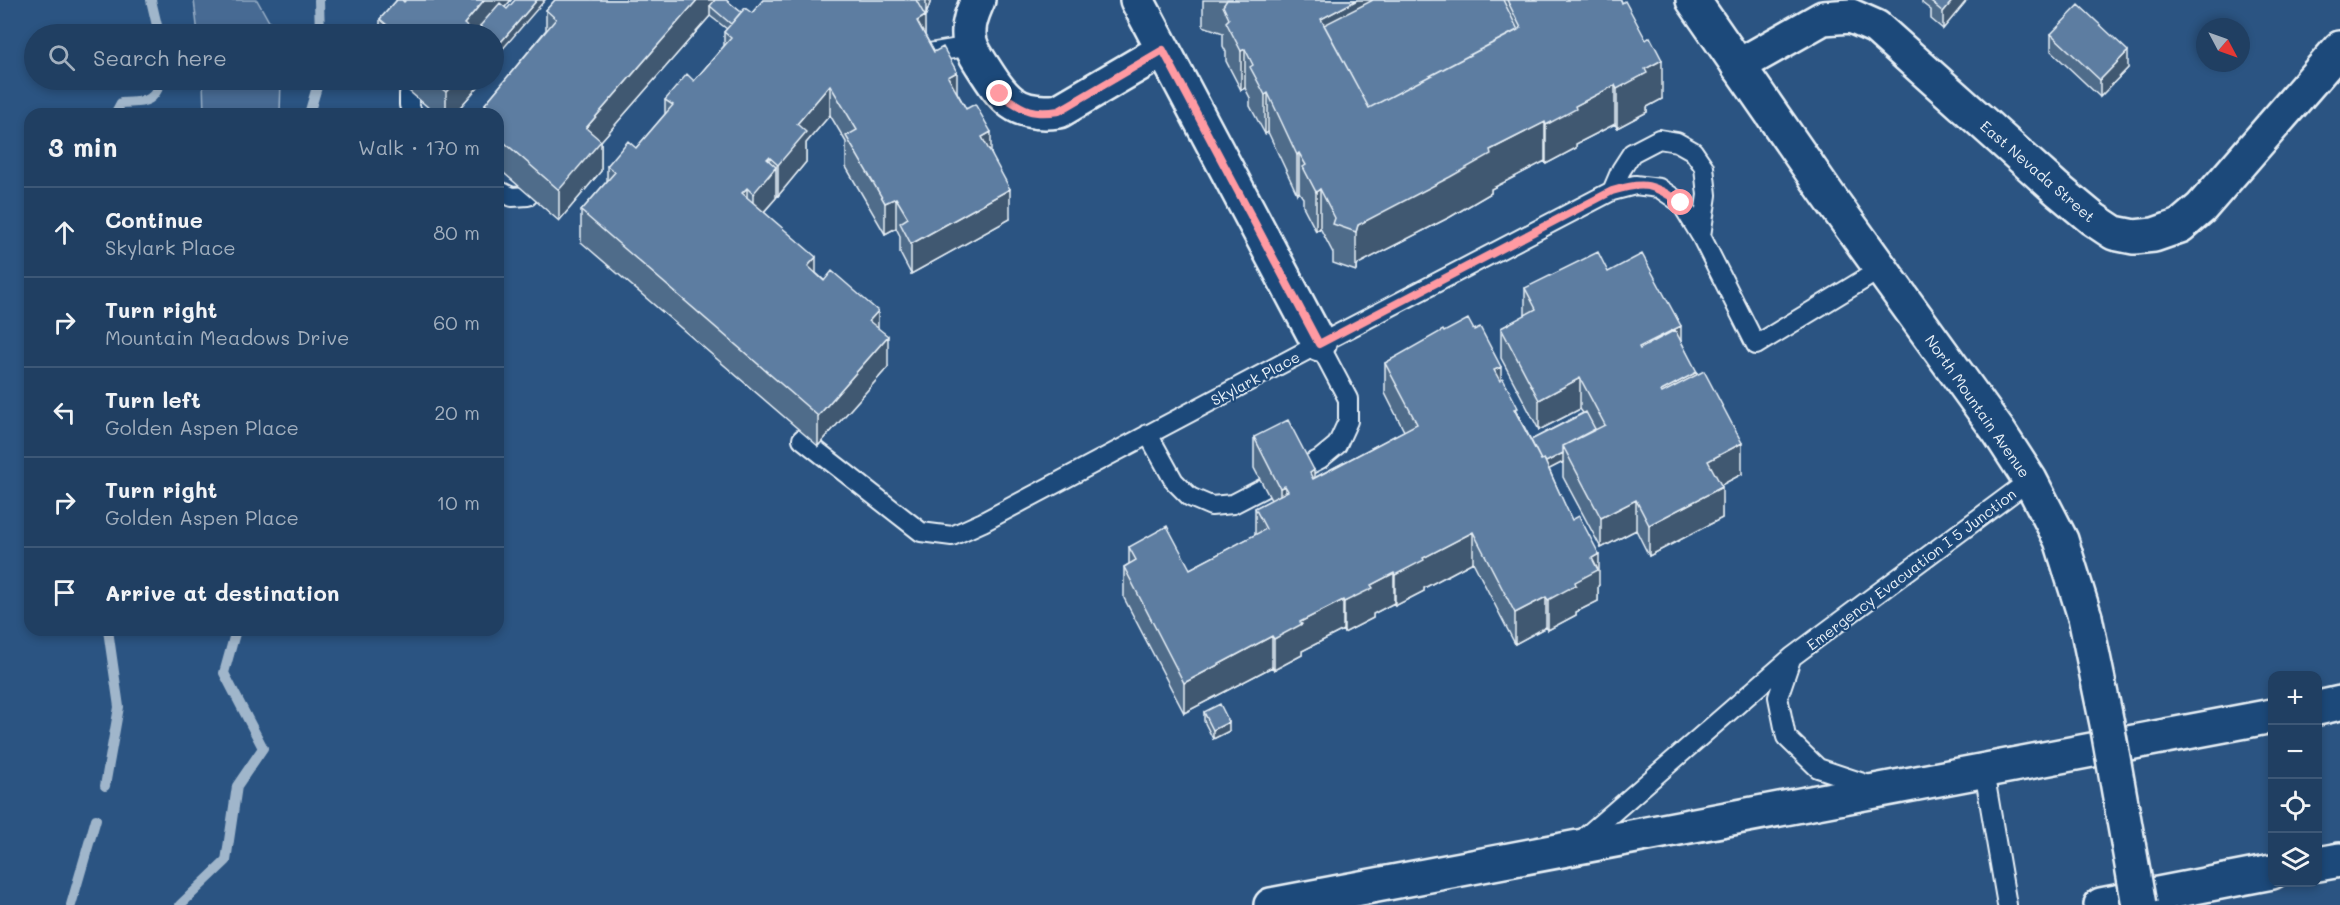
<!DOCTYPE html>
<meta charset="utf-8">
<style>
body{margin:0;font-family:Mali,sans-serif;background:#2d4a6b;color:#f1f3f6}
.controls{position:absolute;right:18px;bottom:18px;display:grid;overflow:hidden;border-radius:12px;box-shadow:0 3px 9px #0003}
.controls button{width:54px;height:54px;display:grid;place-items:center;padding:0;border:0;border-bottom:2px solid #3d5877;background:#203f62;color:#f1f3f6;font:30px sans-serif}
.compass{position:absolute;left:2196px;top:18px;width:54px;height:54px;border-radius:50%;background:#203f62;box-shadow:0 3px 9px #0003;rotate:131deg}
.stop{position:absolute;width:18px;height:18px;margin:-14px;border:4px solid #ff9aa2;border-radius:50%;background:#fff}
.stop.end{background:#ff9aa2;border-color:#fff;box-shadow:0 2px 6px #0008}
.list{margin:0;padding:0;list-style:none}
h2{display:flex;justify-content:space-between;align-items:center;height:78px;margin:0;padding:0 24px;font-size:26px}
h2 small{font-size:20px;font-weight:400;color:#a2afbe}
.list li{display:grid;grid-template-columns:39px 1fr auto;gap:18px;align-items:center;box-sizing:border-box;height:90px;padding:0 24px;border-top:2px solid #3d5877}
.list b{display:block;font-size:22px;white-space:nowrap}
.list p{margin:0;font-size:20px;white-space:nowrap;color:#a2afbe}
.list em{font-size:20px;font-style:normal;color:#a2afbe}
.icon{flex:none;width:33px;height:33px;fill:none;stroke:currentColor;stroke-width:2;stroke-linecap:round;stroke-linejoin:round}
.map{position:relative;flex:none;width:2340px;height:905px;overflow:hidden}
.search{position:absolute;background:#203f62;box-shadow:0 3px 9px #0003;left:24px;top:24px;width:480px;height:66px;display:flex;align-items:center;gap:15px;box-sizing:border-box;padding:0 21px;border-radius:33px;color:#a2afbe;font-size:22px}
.panel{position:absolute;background:#203f62;box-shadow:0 3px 9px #0003;left:24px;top:108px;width:480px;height:528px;border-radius:18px}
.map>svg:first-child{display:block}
.green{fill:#476b93;stroke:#98aec6;stroke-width:1.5}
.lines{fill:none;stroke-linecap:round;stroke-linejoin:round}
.stream{stroke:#a0b6cb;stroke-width:10}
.lane-casing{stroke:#e8f1f8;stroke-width:22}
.street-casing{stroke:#e8f1f8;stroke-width:38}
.secondary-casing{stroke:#e8f1f8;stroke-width:38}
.highway-casing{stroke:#e8f1f8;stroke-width:38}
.lane{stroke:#1f4a7a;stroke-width:18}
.street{stroke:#1f4a7a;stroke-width:33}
.secondary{stroke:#1f4a7a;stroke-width:33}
.highway{stroke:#1f4a7a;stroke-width:33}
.secondary-bridge-casing{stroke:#e8f1f8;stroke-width:38;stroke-linecap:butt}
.secondary-bridge{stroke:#1f4a7a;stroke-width:33}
.wall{fill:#506c8a;stroke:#e8f1f8;stroke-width:1.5}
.shaded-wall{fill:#415871;stroke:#e8f1f8;stroke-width:1.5}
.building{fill:#5d7da1;stroke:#e8f1f8;stroke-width:1.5}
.route{stroke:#ff9aa2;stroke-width:8}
.labels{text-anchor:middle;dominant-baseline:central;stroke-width:4.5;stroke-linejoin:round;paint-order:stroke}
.street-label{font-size:15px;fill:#e8f1f8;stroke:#1f4a7a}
</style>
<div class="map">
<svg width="2340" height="905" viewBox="0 0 2340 905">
<rect width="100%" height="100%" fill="#2b5482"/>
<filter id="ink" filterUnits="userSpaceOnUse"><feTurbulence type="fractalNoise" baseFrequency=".0167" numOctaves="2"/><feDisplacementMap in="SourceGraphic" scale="12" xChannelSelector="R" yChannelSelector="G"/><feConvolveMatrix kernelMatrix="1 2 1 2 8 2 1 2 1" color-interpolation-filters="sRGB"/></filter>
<g filter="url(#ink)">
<!-- green -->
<path class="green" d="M194,0H257L276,34H198Z
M203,80H281L280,114H204Z"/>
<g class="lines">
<!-- stream -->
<path class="stream" d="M151,0L159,34
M319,0L320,34
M115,114L121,103C145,101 152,105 162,80
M309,114L319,80
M105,786L119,707L108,630
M71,905L96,819
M180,905L226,861L237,786L263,748L224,673L236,630"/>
<defs>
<path id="lane" d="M923,54L971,46
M409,94V105L413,114
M498,190L512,197L528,196
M1612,191L1621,170L1632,153L1659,139L1677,142L1693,151L1704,167L1707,195L1701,236
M1148,434L1174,481L1190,497L1211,506L1233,504L1320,459L1337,445L1348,421V399L1319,344
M802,439L921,532L952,536L983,522L1319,344L1612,191L1635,185L1659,188L1681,203L1701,236L1756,345L1881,269
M1791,659L1778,697L1786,737L1818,768L1872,786
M1984,771L2007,905
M1578,843L1792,657L2030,480"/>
<path id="street" d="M978,0C974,10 969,19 969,31C968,44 975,54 982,65C1003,98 1015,117 1059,111L1163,50
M1137,0L1319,344
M1738,66L1823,18L1851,16L1876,27L2058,190L2093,219L2114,233L2134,237L2154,235L2180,226L2201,208L2340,48"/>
<path id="secondary" d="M1693,0L1828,195L1999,432L2030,480L2061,540L2085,617"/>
<path id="highway" d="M2318,708L2340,703
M2318,864L2340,860
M1271,905L2272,716
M2101,905L2272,872"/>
</defs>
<!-- lane casing -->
<use href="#lane" class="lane-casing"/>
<!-- street casing -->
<use href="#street" class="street-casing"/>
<!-- secondary casing -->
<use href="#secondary" class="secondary-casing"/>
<!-- highway casing -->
<use href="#highway" class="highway-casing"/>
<!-- lane -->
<use href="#lane" class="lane"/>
<!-- street -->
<use href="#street" class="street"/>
<!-- secondary -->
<use href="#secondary" class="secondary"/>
<!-- highway -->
<use href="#highway" class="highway"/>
<defs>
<path id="secondary-bridge" d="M2085,617L2107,724L2139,905"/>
</defs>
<!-- secondary-bridge casing -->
<use href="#secondary-bridge" class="secondary-bridge-casing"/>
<!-- secondary-bridge -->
<use href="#secondary-bridge" class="secondary-bridge"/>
</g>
<!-- wall -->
<path class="wall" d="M396,0H511L505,7L494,34H380V19L396,1Z
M555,0H726L741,12L752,13L763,0H931L926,15H924L925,35L991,153L1010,219L911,274L900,253V236L896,228L885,234L846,167V142L830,115L806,143V162L778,196L776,195V198L764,212L816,273L878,328L888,367L818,446L581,242V211L607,181V166L636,148L665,114V100L694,81L724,46V32L727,29L710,16L601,141V171L559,221L498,168V114H485V104L546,30V10Z
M1203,0H1621L1662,99L1647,107V112L1617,128L1615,124L1576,144V148L1546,164L1545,161L1491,189V193L1450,217L1358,264L1356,271L1333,263V253L1320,228L1316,231L1303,206V198L1299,192L1297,194L1268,132L1265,134L1250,106V98L1245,88L1241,90L1226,61V52L1223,46V33L1203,26Z
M1922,0H1967L1943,29L1931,19V10L1922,3Z
M2051,34L2128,68L2100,97L2051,51Z
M396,80H484L454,114H436Z
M1608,272L1681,341L1697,375L1742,474L1721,485L1722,518L1649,556L1636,530L1601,548L1563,477V462L1549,469L1599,585L1598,586V601L1576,612V615L1548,630L1546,627L1515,644L1473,562L1424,588V591L1395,606L1394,603L1373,614V618L1344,633L1343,630L1302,651V655L1274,670L1272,667L1184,713L1124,598V567L1129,564V547L1190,569L1255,535V508L1271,500L1254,468V437L1314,478L1404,431L1385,393V363L1444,332L1501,381L1531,440L1583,413L1580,409L1539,430L1501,358V328L1525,316V288Z
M1204,712L1229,731L1213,739L1204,721Z"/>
<!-- shaded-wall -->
<path class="shaded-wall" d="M484,0H511L485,30L480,26V34H464V24Z
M537,0H545L494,59V50Z
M697,0H723L710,6V16L601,141V171L559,221V190L586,128Z
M926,0H931L926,15Z
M1357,0H1431L1334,51L1321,19Z
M1953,0H1967L1943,29V12Z
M925,16V47L917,21Z
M1245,49V88L1241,90V51Z
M2128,51V68L2100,97V80Z
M1662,60V99L1647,107V112L1617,128V89L1645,69Z
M957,72V102L948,77Z
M457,80H484L454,114H446V92Z
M830,85V115L806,143V162L778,196V165L797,124Z
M1615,85V124L1576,144V148L1546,164V125L1575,106Z
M1268,93V132L1265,134V95Z
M1545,122V161L1491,189V193L1450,217L1358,264L1356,271V232L1358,225L1490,150Z
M991,132V163L982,137Z
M1299,153V192L1297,194V155Z
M769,157V176L776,167V198L753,224V194Z
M747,188V219L742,193Z
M1010,189V219L911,274V244Z
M1320,189V228L1316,231V192Z
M896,198V228L885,234V203Z
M816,257V287L808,266Z
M878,311V341L869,321Z
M1681,326V356L1639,378V347Z
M888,336V367L818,446V416Z
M1501,367V398L1494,370Z
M1697,372V403L1661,422V391Z
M1580,378V409L1539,430V400Z
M1742,443V474L1708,492V461Z
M1563,453V462L1534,477V468Z
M1314,470V501L1310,473Z
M1285,486V517L1280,519V488Z
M1722,487V518L1649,556V525Z
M1636,500V530L1601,548V518Z
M1473,532V562L1424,588V591L1395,606V575L1423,558Z
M1599,554V585L1598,586V601L1576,612V615L1548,630V600L1575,582L1592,558Z
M1394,573V603L1373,614V618L1344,633V602L1371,585Z
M1546,597V627L1515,644V613Z
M1343,600V630L1302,651V655L1274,670V639L1300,622Z
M1272,636V667L1184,713V683Z
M1229,722V731L1213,739V730Z"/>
<!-- building -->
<path class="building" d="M397,0H402L404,2L406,0H484L464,24L476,34H393L395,32L380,19Z
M515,0H537L494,50V34H485L487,32L480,26L500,3L507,9Z
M555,0H697L586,128L601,141L559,190L498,137V122L501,118L485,104L556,19L546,10Z
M715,0H726L741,12L731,24L710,6Z
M763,0H916L925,16L917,21L934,52L943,47L957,72L948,77L966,109L975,104L991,132L982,137L1010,189L911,244L900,223L908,218L896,198L885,203L846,136L857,130L830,85L797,124L806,132L778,165L769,157L767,159L776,167L753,194L747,188L742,193L816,257L808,266L824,281L832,271L878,311L869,321L888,336L818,416L581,211L615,172L607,166L628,141L636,148L673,105L665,100L687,74L694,81L731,38L724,32L745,8L752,13Z
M1227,0H1357L1321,19L1369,108L1521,28L1507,0H1621L1622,3L1625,1L1646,40L1650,37L1662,60L1645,69L1647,73L1617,89L1615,85L1575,106L1576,109L1546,125L1545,122L1490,150L1491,154L1450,177L1358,225L1356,232L1333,224L1335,218L1320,189L1316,192L1303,167L1306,165L1299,153L1297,155L1268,93L1265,95L1250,67L1253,65L1245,49L1241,51L1226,22L1229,19L1223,6Z
M1373,0H1503L1518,30L1369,108L1324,25Z
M1932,0H1953L1943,12L1931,2Z
M2079,5L2128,51L2100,80L2051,34Z
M431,80H457L446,92Z
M1598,252L1608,272L1642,254L1681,326L1639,347L1640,349L1675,330L1697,372L1661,391L1662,393L1704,371L1742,443L1708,461L1722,487L1649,525L1636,500L1601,518L1563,446L1605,425L1580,378L1539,400L1501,328L1536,309L1525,288Z
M1468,319L1474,330L1480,327L1501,367L1494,370L1500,381L1503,379L1518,408L1514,409L1541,460L1544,459L1572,520L1579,516L1599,554L1592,558L1598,570L1575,582L1576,585L1548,600L1546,597L1515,613L1473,532L1423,558L1424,560L1395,575L1394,573L1371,585L1373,588L1344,602L1343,600L1300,622L1302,624L1274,639L1272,636L1184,683L1124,567L1136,560L1129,547L1167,526L1190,569L1266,529L1255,508L1288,491L1285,486L1280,488L1254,437L1288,420L1314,470L1310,473L1313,479L1417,424L1385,363L1443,330L1444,332Z
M1586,412L1595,429L1563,446V453L1546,462L1544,459L1541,460L1531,440Z
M1220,704L1229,722L1213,730L1204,712Z"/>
</g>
<g class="lines" filter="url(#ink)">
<!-- route -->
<path class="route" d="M1000,94C1024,110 1030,115 1059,111L1163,50L1319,344L1612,191C1645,181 1653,184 1681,203"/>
</g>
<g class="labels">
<!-- street labels -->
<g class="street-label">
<text transform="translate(2038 171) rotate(41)">East Nevada Street</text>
<text transform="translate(1255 378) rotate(-28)">Skylark Place</text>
<text transform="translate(1978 406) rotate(55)">North Mountain Avenue</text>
<text transform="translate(1911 569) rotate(-37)">Emergency Evacuation I 5 Junction</text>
</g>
</g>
</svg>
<div class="controls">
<button>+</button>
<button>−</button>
<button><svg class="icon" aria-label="locate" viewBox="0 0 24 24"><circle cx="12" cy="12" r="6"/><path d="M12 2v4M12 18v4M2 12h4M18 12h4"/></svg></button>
<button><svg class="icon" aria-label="layers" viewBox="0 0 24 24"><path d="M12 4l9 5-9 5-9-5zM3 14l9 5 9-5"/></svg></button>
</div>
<svg class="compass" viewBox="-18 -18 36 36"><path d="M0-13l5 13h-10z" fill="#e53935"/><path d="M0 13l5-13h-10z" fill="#a2afbe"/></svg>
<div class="stop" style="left:1681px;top:203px"></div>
<div class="stop end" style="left:1000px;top:94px"></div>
<div class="search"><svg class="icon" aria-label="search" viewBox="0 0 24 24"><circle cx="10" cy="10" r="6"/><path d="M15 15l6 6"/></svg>Search here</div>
<section class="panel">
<h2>3 min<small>Walk · 170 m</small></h2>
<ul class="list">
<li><svg class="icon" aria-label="ahead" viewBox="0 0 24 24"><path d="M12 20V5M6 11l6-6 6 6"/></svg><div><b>Continue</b><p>Skylark Place</p></div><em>80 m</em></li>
<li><svg class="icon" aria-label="right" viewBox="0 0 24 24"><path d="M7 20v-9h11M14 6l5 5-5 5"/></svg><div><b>Turn right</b><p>Mountain Meadows Drive</p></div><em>60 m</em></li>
<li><svg class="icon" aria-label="left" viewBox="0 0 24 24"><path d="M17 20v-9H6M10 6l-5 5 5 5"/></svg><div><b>Turn left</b><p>Golden Aspen Place</p></div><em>20 m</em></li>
<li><svg class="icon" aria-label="right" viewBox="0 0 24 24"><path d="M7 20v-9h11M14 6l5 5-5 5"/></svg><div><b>Turn right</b><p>Golden Aspen Place</p></div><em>10 m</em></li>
<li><svg class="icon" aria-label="arrive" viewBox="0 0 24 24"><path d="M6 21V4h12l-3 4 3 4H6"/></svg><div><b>Arrive at destination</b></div></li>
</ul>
</section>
</div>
